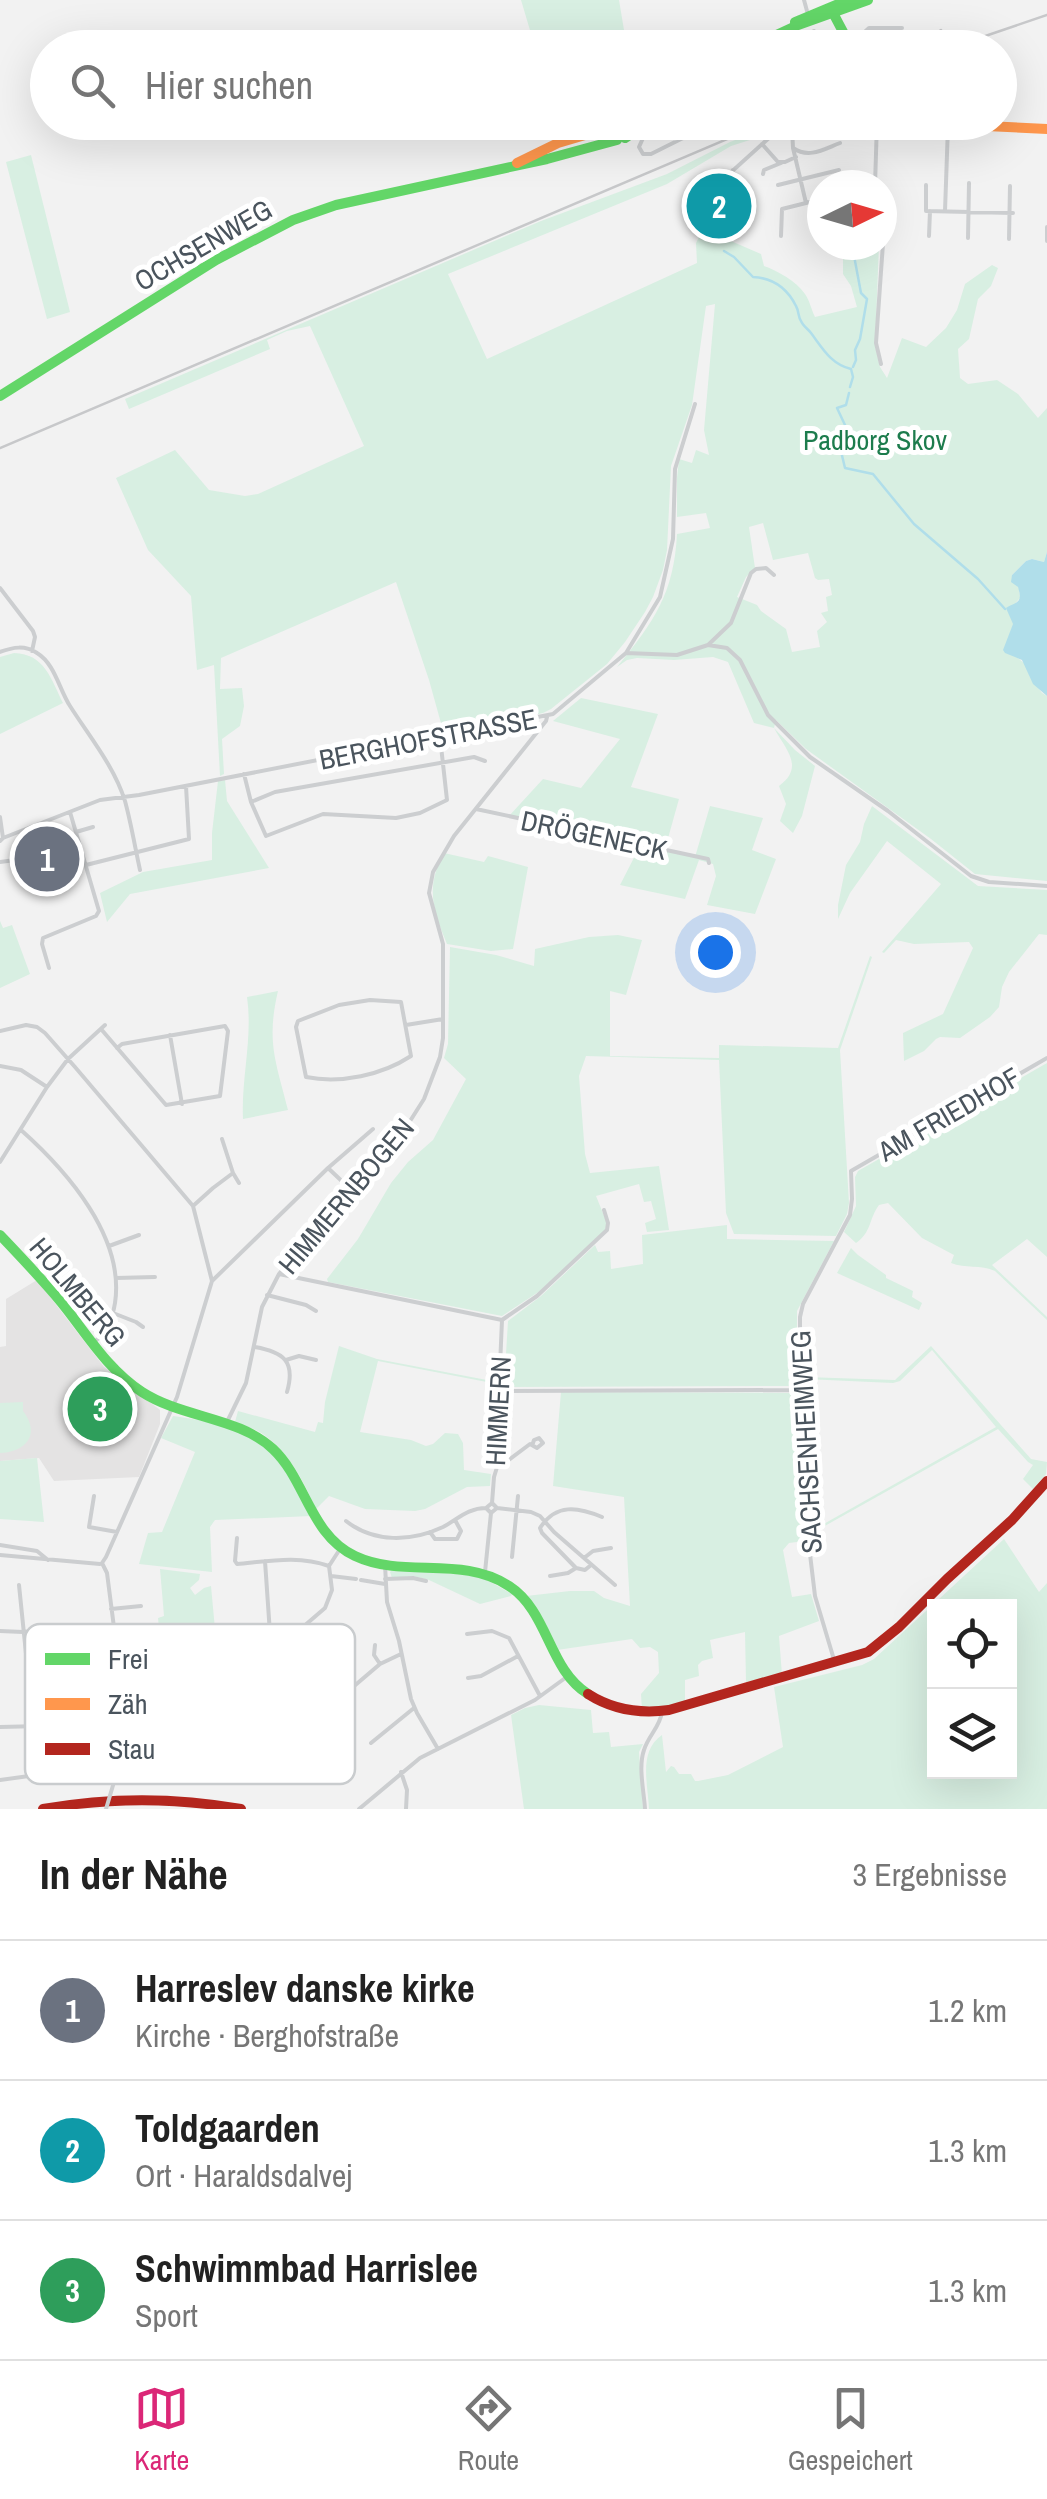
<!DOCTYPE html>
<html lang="de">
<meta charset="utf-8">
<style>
body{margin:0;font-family:"Archivo Narrow",sans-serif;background:#f2f2f2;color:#222}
.controls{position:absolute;right:30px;bottom:30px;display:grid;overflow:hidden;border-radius:0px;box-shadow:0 10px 40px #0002}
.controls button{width:90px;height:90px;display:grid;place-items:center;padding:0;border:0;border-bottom:2px solid #e0e0e0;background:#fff;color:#222;font:50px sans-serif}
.compass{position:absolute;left:807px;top:170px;width:90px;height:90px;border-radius:50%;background:#fff;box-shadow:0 10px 40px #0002;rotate:85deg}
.you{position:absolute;left:715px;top:952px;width:35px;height:35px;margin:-25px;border:8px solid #fff;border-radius:50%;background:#1a73e8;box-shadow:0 0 0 15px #1a73e833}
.badge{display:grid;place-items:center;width:65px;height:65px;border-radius:50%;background:#db2777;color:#fff;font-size:32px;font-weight:700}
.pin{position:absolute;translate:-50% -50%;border:5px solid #fff;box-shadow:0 2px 10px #0006}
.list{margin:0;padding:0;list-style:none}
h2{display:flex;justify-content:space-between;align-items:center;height:130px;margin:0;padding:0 40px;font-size:42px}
h2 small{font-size:32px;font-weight:400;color:#767676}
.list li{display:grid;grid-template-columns:65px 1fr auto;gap:30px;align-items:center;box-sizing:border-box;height:140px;padding:0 40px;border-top:2px solid #e0e0e0}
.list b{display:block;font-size:38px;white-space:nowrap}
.list p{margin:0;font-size:32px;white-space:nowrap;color:#767676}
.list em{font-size:32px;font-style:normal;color:#767676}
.icon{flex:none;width:55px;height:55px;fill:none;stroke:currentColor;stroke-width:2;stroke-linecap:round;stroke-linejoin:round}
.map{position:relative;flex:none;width:1047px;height:1809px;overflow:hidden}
.search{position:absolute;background:#fff;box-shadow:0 10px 40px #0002;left:30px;right:30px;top:30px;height:110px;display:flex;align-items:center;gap:25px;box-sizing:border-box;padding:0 35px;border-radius:55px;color:#767676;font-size:38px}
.sheet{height:550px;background:#fff}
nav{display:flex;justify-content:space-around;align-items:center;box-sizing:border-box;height:140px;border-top:2px solid #e0e0e0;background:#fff;font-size:28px;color:#767676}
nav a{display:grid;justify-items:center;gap:5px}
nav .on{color:#db2777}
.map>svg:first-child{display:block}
.education{fill:#e4e3e3}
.green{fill:#d8efe2;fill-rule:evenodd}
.water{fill:#b0deea}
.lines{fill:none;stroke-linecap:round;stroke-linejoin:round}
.stream{stroke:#b0deea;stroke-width:2.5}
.street{stroke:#ccced0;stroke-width:4}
.fast{stroke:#63d668;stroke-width:10}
.slow{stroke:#ff974d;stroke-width:10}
.jam{stroke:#b3261e;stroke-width:10}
.rail{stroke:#c7c8ca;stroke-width:2.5}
.street-bridge{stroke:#ccced0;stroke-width:4}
.labels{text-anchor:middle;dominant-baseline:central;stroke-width:10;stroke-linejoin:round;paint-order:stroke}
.street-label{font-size:28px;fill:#4a545d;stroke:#fff}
.park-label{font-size:28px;fill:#1d7c4d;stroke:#fff}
.key{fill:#fff;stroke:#c9ccce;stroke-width:2.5}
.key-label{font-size:28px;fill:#4a545d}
</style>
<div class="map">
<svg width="1047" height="1809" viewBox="0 0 1047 1809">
<rect width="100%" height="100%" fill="#f2f2f2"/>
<!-- education -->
<path class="education" d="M37,1280L104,1367L160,1410V1424L139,1477L54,1481L39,1458L0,1461V1347L6,1346V1299Z"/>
<!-- green -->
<path class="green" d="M521,0H619L624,30L638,41L639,47H535Z
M779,123H803L731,146L667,184L448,274L487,359L697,263L696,243L703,229L761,254L764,266C778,271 796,281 805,294C810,301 811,309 815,317L857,307L851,286L843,274V245H879L875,346L880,367L887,378L902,338L926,347L946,328L957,310L965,284L992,265L998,268L991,286L978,299L969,339L958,349L960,378L968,384L997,380L1018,394L1038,418L1047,408V552L1044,562L1032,559L1026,561L1012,575L1019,589L1020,598L1013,606V625L1010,634L1018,658L1025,664L1030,677L1042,693L1047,696V881L975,874L931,839L806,749L776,720L774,728L795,750L815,766L802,816L793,833L780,821L786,804L779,786C805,767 786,750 774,728L754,723L728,662L713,657L674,660L637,658L627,660L617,667C654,622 674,593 677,534L710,528L706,513L677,517V478L679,459L692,463L696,450L709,455L704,430L715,304L706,306L692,405L671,466L667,550L663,570L653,597L645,612L625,642L607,664L551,709L543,713L444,734L429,680L396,582L221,658L220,689L242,688L244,706L240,726L222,739L224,774L220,776L214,665L197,670L191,596L148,550L116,478L175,450L209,490L245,496L258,494L364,446L310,326L287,331L267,340L270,349L129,409L125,399L541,221L667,174L730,142ZM763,523L773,560L808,553L815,578L818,580L829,579L832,595L826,597L828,611L821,613L827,622L817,631L820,647L792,652L786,629L761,611L757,605L737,597L746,577L755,568L749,527Z
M31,155L70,312L47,319L6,162Z
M14,653C45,654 51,679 63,703L0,734V657Z
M581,698L658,714L631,787L679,799L665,849L509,816L543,779L581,788L620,739L553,721Z
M225,780L227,801L269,868L130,894L107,922L100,893L143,872L212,860V833L218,781Z
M710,806L763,818L752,850L776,859L755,914L707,905L716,876L713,864L699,860L685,899L620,885L640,846L695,857Z
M872,806L978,886L1047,890V935L1039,934L1009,972L1002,987L999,1007L990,1017L960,1038L940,1037L936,1039L924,1051L904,1061L903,1033L943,1014L973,948L969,942L914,944L896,940L884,953L882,952L941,884L887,841L850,893L838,919V905L846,865L860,842L864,824Z
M444,853L484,862L488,856L528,867L513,949L491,951L447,944C433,910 425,887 444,853Z
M0,921L3,928L12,925L30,974L0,988Z
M618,935L642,940L626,995L610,991V1056L719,1058V1045L838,1048L870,956L872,957L840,1050L849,1203L847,1214L836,1236L734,1234L726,1213L719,1060L586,1056L579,1076L585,1154L590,1173L659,1166L669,1230L647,1232L645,1223L656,1219L651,1201L644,1202L639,1184L596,1196L607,1223L605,1230L540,1291L502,1316L328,1282L327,1279L358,1239L391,1183L408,1162L433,1140L466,1079L444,1058L448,1044L450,947L496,955L534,966L535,949L589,937Z
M278,991C266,1042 276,1062 288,1110L243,1119C241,1078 253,1038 247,997Z
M1047,1063V1257L1027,1239L992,1265L1047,1317V1320L995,1271C981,1264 965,1269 951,1263L954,1255L922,1238L888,1203L879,1205C869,1218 872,1232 856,1243L844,1232L856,1206L855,1177L858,1171Z
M727,1225V1239L834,1241L797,1311V1386L504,1387L508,1321L541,1296L595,1245L598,1252L610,1251L611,1269L643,1264L642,1235Z
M851,1248L858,1255L886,1275V1278L913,1291L912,1297L922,1303L919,1310L837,1273Z
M339,1346L377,1359L492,1381V1383L378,1361L360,1432L411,1440L426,1446L433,1444L445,1433L458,1434L463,1443L464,1470L491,1474L490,1486L467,1487L425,1509L415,1511L365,1509L329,1496L316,1509C303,1480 287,1448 258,1431C250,1427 242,1425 235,1422L238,1411L315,1432L318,1422L323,1423L325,1402Z
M931,1346L1031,1459L1047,1462L1046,1474L1033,1489L1023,1479L1033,1465L1028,1462L998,1429L814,1532L813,1530L996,1427L932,1350L900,1381L893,1383L805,1379V1377L895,1380Z
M561,1392L797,1393L805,1541L789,1543L783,1550L792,1597L811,1594L819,1621L779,1636L782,1675L746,1682L745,1632L710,1640L713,1658L702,1661L698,1665L699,1676L685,1680V1704L642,1711L641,1694L659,1673L658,1652L650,1647L640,1648L632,1639L557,1650L538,1611L526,1596L570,1591H594L604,1598L630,1606L624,1497L553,1486Z
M23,1402V1411C41,1434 26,1452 0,1453V1403Z
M173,1416C208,1421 250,1429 276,1454C293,1470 301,1495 311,1516L215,1520L210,1527L212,1572L139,1564L148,1533L162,1532L195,1452L161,1438Z
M37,1458L44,1522L0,1519V1461Z
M1004,1539L1039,1592L1047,1583V1809H649C648,1784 638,1751 662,1735L666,1772L671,1766L674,1767L679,1774H691L695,1781H698L728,1775L783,1747L774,1687L862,1665L874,1659ZM934,1606H1010V1772H934Z
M160,1569L200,1574L199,1580L190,1588L195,1595L204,1588L211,1586L219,1672L210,1686L225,1713L130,1780H127L131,1720L128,1691L165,1686L158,1618L164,1616Z
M393,1569L480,1576L512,1594L511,1596L480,1604L429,1580L413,1576L392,1578L390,1572Z
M539,1705L591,1710L593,1733L609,1732L611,1747L643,1744L639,1752L643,1809H524L511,1715L525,1708Z"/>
<!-- water -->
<path class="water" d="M1047,552V696L1033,684L1022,660L1005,653L1003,650L1013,624L1006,608C1017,601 1023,604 1018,587L1011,582L1012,575L1026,561L1032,559L1044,562Z"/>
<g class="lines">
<!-- stream -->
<path class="stream" d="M852,245L861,293L867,299L860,339L855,350L856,360L853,367
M724,251L734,257L753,277C773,278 787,288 796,306C799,311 798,317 801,321C803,326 808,329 811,333C823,349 831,364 851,369L853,377L850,387
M849,393L846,405L837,408L845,425L839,443L845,468L873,474L914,524L978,579L1005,609"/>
<!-- street -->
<path class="street" d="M804,0L807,11
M784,48L814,31L826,48
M847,48L869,28H902
M792,128L793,148L806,203
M681,139L656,135L643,138L639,147L643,154H651L681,139L726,122
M762,144L778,162H785L796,157
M793,148C809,159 824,149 840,143
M733,170L736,190
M763,174L764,170L781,163
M778,185L839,170
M875,185L877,122
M926,185V211L1013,213
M728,211L722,214L725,220L731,217L728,211L735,193
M945,211L948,126
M694,226V213L718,184L770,137L810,122
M781,236L782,209L822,199
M929,236L930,211
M820,237L822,199
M968,238L969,183
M1009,239L1010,186
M1047,241V227
M881,364L876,343L884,229L882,209
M0,588L33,631L35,637L32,651
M708,645L731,623L751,573L756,569L766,568L774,575
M0,652C13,647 25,645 37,653C55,664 59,689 70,706C89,736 114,766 125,801C131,823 135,847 140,870
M626,653L677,655L708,645L727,648L740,660L768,715L810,757L888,811L971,876L989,882L1047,886
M244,774L251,802L266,836L323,814L396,818L420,813L447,800L440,737
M251,802L275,792L474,757L485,761
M476,809L708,859L709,863
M0,817L3,838
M76,832L93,827
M0,841L3,838L100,800L139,795L553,714L626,653L660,597L673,539L675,469L695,404
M0,862L30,858
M86,865L189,839L186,786
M49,968L42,944L43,938L96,916L99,911L70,812
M370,1000L401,1002L411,1056C382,1075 341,1084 306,1077L296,1027L298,1021L339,1005Z
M406,1025L443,1019
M101,1029L166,1105L220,1096L228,1031L225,1026L122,1044L117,1048
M0,1031L26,1025L37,1027L45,1033L75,1067L193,1206L212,1281
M170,1035L182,1104
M0,1066L21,1070L47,1087
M21,1130C67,1171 125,1237 115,1303C112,1321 107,1332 93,1343
M222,1139L233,1173L239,1183
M0,1162L47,1087L68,1059L105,1025
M328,1168L347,1186
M193,1206L213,1188L233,1173
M109,1246L139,1235
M279,1274L502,1320
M116,1278L155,1277
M267,1295L306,1305L316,1311
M113,1313L136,1322L143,1327
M502,1320L537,1296L607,1230L608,1223L604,1210
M255,1347C283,1352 296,1361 287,1392
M286,1360L299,1356L316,1360
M500,1391L800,1390
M226,1424L246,1383L262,1307L279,1274L348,1187L405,1129L424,1099L440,1057L443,1038V944L429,893L433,872L454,836L546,721L547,717
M498,1464L506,1462L530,1444L537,1448L543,1443L539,1438L534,1440L533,1443
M94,1496L89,1527L117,1532
M492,1503L494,1477L498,1464L496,1458L502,1320
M497,1508L531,1512L540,1516L554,1532L615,1585
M346,1521C374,1543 411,1542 443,1527C458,1519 468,1508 486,1508
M430,1532L435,1539H457L461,1531L455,1520
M237,1538L235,1561L237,1564C269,1561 299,1555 329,1566L332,1590L325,1608L275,1651L271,1648L265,1561
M0,1545L37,1551L48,1560
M0,1555L100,1564
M512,1557L518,1496
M584,1558L593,1551L611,1548
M102,1563L106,1557L177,1397L212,1281L328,1168L373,1129
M102,1563L107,1573L125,1713L114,1782
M385,1565L387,1602L399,1641L411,1699L417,1713L438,1749
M591,1565L585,1570L576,1568L542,1533L540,1528C556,1503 578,1507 602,1517
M329,1566L340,1549
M485,1572L491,1513L497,1508L492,1503L486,1508L491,1513
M331,1576L356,1579
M550,1576L568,1573L576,1568
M385,1579L413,1578L426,1581
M361,1580L385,1584
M19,1585L29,1683
M111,1609L141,1606
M0,1631L23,1632L113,1625
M467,1634L492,1631L509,1638L540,1696
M115,1643L149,1639
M375,1645L374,1655L380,1664
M272,1650L270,1659L274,1677
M835,1663L815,1596L807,1529L800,1390V1317L803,1304L850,1215L852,1199L851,1171L1047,1058
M120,1675L150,1672
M468,1678L481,1676L518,1656
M353,1687L380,1664L401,1654
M0,1727L124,1724
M371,1743L414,1708
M401,1772L407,1790L406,1809
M0,1780L80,1769C87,1757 85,1738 84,1724
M359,1809L420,1758L535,1700L568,1676
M645,1809C644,1791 638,1767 644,1750C648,1736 660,1727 662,1712"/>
<!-- fast -->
<path class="fast" d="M832,11L850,45
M795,22L848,0
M749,48L798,25L868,0
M625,138L649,122
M0,396L216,260L293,220L336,205L547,159L617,140
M0,1235C21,1257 42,1279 61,1302C87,1334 107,1369 142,1392C182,1418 239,1417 273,1449C306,1480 310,1535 355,1556C404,1579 462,1555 509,1586C549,1612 548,1669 588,1694"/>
<!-- slow -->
<path class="slow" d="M901,122L1047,129
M517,163L558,143L629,122"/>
<!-- jam -->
<path class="jam" d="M588,1694C613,1710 640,1714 669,1710L868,1652L899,1627L947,1579L1012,1520L1047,1481
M43,1809C110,1797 174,1797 241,1809"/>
<!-- rail -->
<path class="rail" d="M920,44L941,30
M950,48L1047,15
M0,448L767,122"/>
<!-- street-bridge -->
<path class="street-bridge" d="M106,1809L114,1782"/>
</g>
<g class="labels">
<!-- street labels -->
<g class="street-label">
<text transform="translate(203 245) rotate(-30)">OCHSENWEG</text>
<text transform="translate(428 739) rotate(-11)">BERGHOFSTRASSE</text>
<text transform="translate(594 835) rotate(12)">DRÖGENECK</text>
<text transform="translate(949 1114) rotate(-30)">AM FRIEDHOF</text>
<text transform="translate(346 1196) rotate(-50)">HIMMERNBOGEN</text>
<text transform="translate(78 1292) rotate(50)">HOLMBERG</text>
<text transform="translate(498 1411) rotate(-87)">HIMMERN</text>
<text transform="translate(806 1442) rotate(-93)">SACHSENHEIMWEG</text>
</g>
<!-- park labels -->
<g class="park-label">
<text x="875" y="440">Padborg Skov</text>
</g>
</g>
<!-- legend -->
<rect x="25" y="1624" width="330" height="160" rx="15" class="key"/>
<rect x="45" y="1653" width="45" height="12" fill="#63d668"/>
<rect x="45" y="1698" width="45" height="12" fill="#ff974d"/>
<rect x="45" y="1743" width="45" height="12" fill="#b3261e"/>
<g class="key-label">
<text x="108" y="1669">Frei</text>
<text x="108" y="1714">Zäh</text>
<text x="108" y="1759">Stau</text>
</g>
</svg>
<div class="controls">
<button><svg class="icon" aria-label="locate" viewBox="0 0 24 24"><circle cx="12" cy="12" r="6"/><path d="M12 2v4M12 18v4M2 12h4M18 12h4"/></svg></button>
<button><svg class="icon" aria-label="layers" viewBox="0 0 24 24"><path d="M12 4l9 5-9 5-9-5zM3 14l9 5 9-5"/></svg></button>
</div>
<svg class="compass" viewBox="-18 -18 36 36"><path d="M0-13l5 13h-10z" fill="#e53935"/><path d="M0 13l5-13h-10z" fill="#767676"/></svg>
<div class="you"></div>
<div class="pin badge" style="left:47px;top:859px;background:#6b7280">1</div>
<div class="pin badge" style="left:719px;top:206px;background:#0f9aa8">2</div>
<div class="pin badge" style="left:100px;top:1409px;background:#2e9e5b">3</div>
<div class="search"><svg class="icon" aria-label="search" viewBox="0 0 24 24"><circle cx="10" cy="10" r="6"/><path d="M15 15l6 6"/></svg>Hier suchen</div>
</div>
<section class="sheet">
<h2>In der Nähe<small>3 Ergebnisse</small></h2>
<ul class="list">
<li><span class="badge" style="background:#6b7280">1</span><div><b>Harreslev danske kirke</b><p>Kirche · Berghofstraße</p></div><em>1.2 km</em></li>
<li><span class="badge" style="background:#0f9aa8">2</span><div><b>Toldgaarden</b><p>Ort · Haraldsdalvej</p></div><em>1.3 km</em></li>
<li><span class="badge" style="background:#2e9e5b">3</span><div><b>Schwimmbad Harrislee</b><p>Sport</p></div><em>1.3 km</em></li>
</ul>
</section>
<nav>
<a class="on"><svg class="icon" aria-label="map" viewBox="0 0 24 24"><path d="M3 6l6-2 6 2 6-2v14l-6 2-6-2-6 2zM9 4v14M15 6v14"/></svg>Karte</a>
<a><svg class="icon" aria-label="directions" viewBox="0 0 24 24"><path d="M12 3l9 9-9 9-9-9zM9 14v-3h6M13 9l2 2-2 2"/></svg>Route</a>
<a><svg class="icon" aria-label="saved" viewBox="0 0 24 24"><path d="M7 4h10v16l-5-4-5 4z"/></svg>Gespeichert</a>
</nav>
